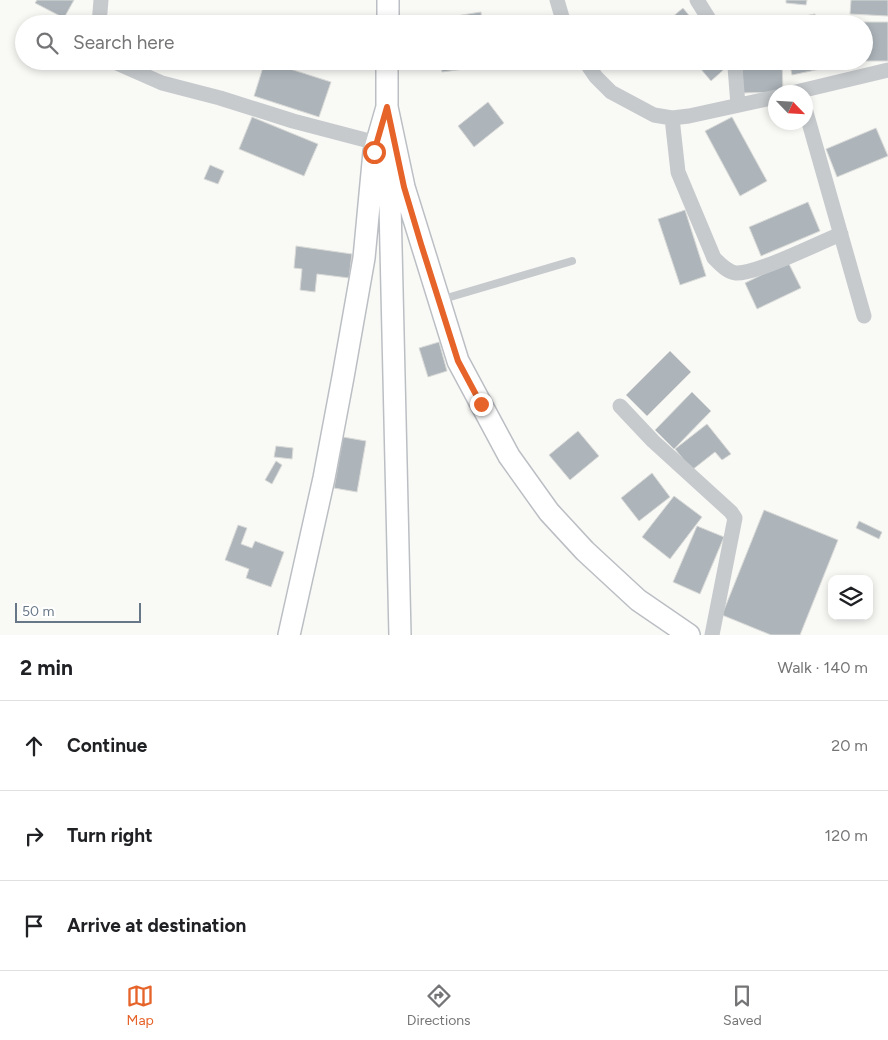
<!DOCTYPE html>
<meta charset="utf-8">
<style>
body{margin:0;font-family:Figtree,sans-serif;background:#f2f2f2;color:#202124}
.controls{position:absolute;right:15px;bottom:15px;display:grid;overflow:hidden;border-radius:10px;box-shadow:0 2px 8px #0003}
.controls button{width:45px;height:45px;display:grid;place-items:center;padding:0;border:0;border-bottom:1px solid #e0e0e0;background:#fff;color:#202124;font:25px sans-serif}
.compass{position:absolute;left:768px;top:85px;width:45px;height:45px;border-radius:50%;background:#fff;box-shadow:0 2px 8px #0003;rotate:115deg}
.scale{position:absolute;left:15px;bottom:12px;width:126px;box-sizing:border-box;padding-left:5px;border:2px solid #677788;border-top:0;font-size:14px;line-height:18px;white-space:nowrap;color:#677788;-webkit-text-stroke:4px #fff;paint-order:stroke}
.stop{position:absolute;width:15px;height:15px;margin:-11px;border:4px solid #e66329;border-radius:50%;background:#fff}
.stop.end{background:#e66329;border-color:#fff;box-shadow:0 1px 5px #0008}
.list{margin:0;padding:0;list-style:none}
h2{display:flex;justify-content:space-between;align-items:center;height:65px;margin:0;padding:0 20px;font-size:21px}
h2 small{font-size:16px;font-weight:400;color:#757577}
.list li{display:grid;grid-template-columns:32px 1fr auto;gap:15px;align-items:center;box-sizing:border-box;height:90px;padding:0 20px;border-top:1px solid #e0e0e0}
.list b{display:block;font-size:19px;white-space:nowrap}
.list em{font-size:16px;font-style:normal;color:#757577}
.icon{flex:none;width:28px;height:28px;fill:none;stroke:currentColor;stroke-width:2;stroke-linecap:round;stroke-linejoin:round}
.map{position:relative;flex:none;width:888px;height:635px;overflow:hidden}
.search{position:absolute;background:#fff;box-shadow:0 2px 8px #0003;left:15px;right:15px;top:15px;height:55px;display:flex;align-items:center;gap:12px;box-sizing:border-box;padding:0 18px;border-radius:28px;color:#757577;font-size:19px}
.sheet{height:335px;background:#fff}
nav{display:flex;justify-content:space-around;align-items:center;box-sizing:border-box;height:70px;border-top:1px solid #e0e0e0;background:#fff;font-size:14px;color:#757577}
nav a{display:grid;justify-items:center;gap:2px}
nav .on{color:#e66329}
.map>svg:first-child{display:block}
.building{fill:#adb5bb;stroke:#dadbd8}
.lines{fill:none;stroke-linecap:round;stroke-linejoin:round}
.secondary-casing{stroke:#bbbfc4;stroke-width:24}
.lane{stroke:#c6cacd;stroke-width:8}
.street{stroke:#c6cacd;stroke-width:15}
.secondary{stroke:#fff;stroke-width:21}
.route{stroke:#e66329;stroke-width:6}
</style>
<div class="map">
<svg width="888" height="635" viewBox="0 0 888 635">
<rect width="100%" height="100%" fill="#f9f9f6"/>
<!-- building -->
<path class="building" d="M37,0H74L64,18L35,3Z
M786,0H807L806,5L786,3Z
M851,0H888V16L850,14Z
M683,8L696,24H664Z
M481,12L482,24H457L456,16Z
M815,14L816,24H782L781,21Z
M838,22H888V61H864V24H838Z
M265,61L331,82L319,117L254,96Z
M440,61H487V66L442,72Z
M694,61H728L730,64L711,81Z
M742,61H782L783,92L742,93Z
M789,61H824L825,68L792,75Z
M488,102L504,123L474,147L458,126Z
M252,117L318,144L304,176L239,149Z
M732,117L767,181L740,196L705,131Z
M876,128L888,156L837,177L826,149Z
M210,165L224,171L218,184L204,179Z
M808,202L820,231L761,256L749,227Z
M685,210L706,276L680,285L658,219Z
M296,246L352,254L349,278L317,274L315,292L300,290L302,269L294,268Z
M788,262L801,288L757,309L745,283Z
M439,342L447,371L428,377L419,348Z
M670,351L691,372L647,416L626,395Z
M692,392L711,411L674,449L655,430Z
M707,424L731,454L722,460L715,452L692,470L675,449Z
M578,431L599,456L570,480L549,455Z
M343,437L366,441L357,492L334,488Z
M276,446L293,448L292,459L274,457Z
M276,461L282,465L272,484L265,480Z
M652,473L670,497L639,521L621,498Z
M674,496L702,517L670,559L642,537Z
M764,510L838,540L800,635H771L722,615Z
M859,521L882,532L879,539L856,528Z
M238,525L247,528L241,544L252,548L255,541L284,552L271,587L246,578L249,569L225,560Z
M697,526L724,537L700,594L673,582Z"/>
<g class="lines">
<defs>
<path id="secondary" d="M388,24V0
M387,61V121
M387,107L404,187L458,361L509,456L549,512L585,551L638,600L689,635
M389,161L400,635
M289,635L324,478L343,377L364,258L374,152L387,107"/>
</defs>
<!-- secondary casing -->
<use href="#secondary" class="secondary-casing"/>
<!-- lane -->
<path class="lane" d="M440,300L572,261"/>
<!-- street -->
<path class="street" d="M557,0L564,24
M697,0L712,24
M99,24L101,0
M112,61L162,83L220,98L293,121L377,143
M585,61L596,77L611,92L654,115L672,118L689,116L776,97
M733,61L735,67L738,105
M796,92L888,70
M806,112L864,316
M672,118L678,172L714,258C720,264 727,272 736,273C757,274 818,243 841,234
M620,406L653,441L731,512L735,518L712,635"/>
<!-- secondary -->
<use href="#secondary" class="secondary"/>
</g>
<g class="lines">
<!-- route -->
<path class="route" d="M374,152L387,107L404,187L421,244L458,361L481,404"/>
</g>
</svg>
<div class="controls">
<button><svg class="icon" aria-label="layers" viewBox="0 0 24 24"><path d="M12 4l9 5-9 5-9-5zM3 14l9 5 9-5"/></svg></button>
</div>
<svg class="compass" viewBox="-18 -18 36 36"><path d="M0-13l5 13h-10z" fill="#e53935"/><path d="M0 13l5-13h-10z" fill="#757577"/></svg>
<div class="scale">50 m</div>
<div class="stop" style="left:374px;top:152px"></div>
<div class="stop end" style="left:481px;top:404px"></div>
<div class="search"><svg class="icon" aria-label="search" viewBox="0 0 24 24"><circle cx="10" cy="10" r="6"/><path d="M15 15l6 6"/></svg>Search here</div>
</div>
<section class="sheet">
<h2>2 min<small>Walk · 140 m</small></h2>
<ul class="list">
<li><svg class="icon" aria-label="ahead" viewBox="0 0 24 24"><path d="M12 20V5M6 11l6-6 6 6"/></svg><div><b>Continue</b></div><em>20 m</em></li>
<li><svg class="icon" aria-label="right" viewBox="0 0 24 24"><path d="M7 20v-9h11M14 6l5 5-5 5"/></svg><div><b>Turn right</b></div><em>120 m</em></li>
<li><svg class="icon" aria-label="arrive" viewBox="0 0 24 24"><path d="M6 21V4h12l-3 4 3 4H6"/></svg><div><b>Arrive at destination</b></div></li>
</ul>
</section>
<nav>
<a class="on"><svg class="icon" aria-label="map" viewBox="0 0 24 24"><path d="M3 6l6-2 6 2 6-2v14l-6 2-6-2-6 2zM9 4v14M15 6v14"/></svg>Map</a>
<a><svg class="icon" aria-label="directions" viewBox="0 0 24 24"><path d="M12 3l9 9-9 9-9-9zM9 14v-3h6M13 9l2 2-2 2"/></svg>Directions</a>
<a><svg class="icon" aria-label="saved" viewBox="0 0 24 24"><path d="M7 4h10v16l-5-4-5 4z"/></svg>Saved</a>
</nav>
